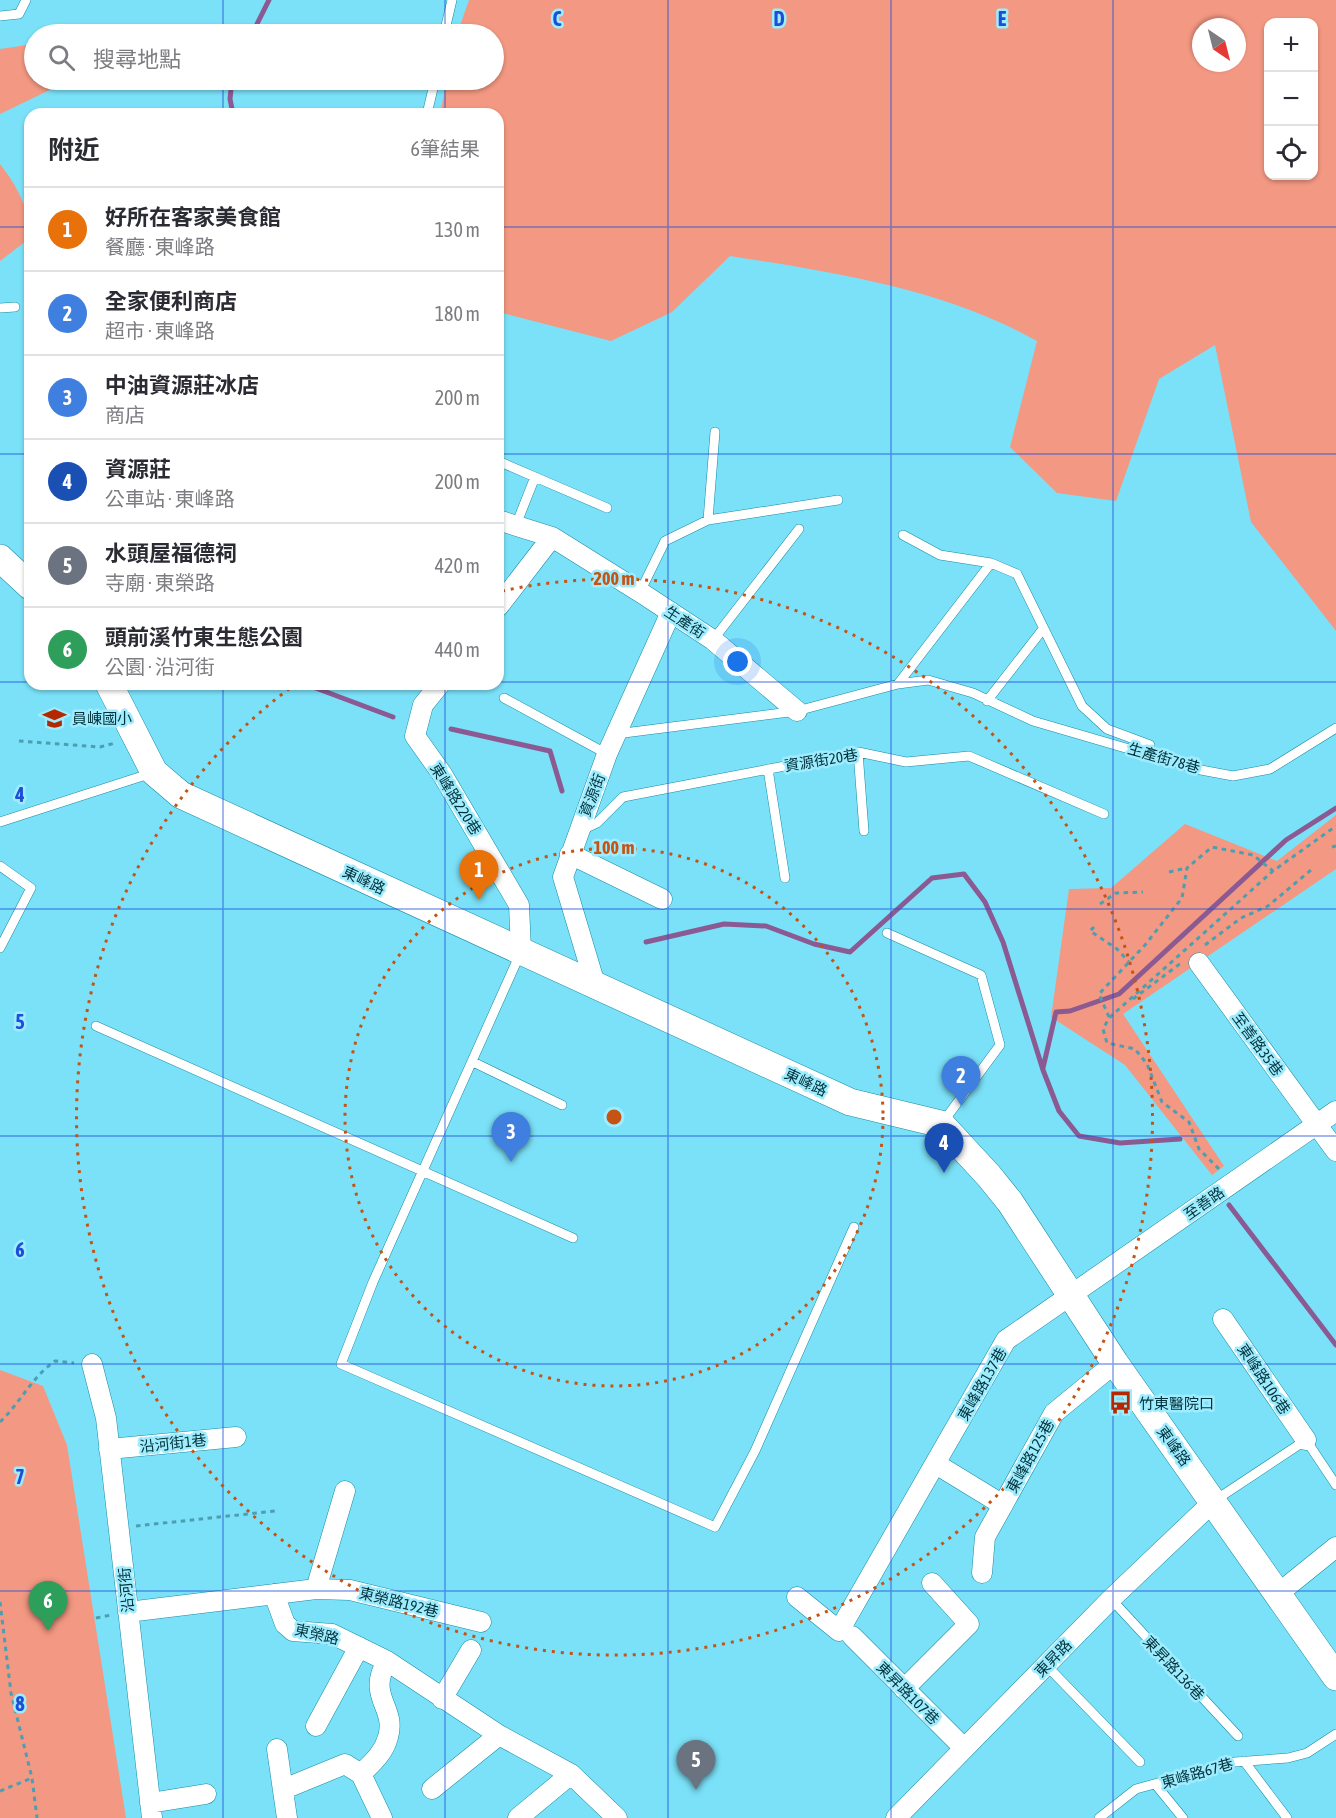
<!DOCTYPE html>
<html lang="zh-TW">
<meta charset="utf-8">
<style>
body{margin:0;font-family:"Asap Condensed","Noto Sans TC",sans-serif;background:#f2f2f3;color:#2b2b33}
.controls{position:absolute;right:18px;top:18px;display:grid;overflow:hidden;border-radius:12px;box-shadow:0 2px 4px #0004}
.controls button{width:54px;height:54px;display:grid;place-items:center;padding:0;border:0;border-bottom:2px solid #e1e1e2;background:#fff;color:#2b2b33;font:30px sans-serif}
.compass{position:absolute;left:1192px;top:18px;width:54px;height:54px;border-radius:50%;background:#fff;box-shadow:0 2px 4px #0004;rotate:145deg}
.you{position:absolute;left:738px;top:662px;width:21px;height:21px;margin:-15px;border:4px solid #fff;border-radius:50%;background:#1a73e8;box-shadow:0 0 0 9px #1a73e833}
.badge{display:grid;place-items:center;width:39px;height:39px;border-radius:50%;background:#db2777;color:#fff;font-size:20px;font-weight:700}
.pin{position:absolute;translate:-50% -50px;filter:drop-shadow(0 2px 3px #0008)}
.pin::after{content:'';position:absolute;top:32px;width:21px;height:18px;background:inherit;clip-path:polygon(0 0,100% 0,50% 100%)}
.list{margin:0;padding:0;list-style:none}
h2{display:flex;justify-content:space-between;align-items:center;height:78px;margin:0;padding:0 24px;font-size:26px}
h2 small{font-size:20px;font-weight:400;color:#7c7c81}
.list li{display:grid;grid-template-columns:39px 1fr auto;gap:18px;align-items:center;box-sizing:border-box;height:84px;padding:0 24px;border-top:2px solid #e1e1e2}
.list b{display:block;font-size:22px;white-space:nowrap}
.list p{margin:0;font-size:20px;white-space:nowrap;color:#7c7c81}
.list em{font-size:20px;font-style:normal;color:#7c7c81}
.icon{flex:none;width:33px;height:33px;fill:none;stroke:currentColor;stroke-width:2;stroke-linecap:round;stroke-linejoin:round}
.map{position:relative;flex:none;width:1336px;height:1818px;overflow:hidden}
.search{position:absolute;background:#fff;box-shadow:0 2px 4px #0004;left:24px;top:24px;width:480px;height:66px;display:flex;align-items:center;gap:15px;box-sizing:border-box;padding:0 21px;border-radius:33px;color:#7c7c81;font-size:22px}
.panel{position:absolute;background:#fff;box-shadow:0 2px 4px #0004;left:24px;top:108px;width:480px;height:582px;border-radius:18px}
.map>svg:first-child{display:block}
.green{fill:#f39882;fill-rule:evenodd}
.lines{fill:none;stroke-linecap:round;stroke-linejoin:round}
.stream{stroke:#8c5a92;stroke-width:5}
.lane-casing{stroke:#158da3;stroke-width:10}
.street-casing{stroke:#158da3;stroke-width:21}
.secondary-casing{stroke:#158da3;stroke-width:28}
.path{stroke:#4d9eb0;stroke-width:3;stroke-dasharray:4.5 4.5;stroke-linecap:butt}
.lane{stroke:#fff;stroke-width:9}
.street{stroke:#fff;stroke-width:20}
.secondary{stroke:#fff;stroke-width:27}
.grid{fill:none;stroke:#1d4ed8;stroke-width:1.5;stroke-opacity:0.55}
.ring{fill:none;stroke:#c55313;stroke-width:3;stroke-dasharray:3 6}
.labels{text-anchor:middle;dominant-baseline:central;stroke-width:5;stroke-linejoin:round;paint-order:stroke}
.street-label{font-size:15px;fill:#01313a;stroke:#9eecfe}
.poi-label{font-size:15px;fill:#01313a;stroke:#9eecfe;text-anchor:start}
.grid-label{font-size:20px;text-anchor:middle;font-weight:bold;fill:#1d4ed8;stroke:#9eecfe;stroke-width:5;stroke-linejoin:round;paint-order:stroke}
.centre{fill:#c55313;stroke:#9eecfe;stroke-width:3}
.ring-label{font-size:18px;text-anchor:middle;font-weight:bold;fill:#c55313;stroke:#9eecfe;stroke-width:5;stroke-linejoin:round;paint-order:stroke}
</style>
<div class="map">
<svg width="1336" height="1818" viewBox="0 0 1336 1818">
<rect width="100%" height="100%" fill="#7be1f8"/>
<!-- green -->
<path class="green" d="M469,0H1336V631L1251,522L1215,345L1159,379L1116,501L1057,493L1010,447L1037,341C945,289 833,272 730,256L672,312L611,341L498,312V114H440L447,80H494V34H457ZM1314,22V176H1268V22ZM1201,27H1237V63H1201Z
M34,44V80H57L58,86L0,114V49Z
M0,164C17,186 30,209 30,238L0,261Z
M1336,815V869L1123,1014L1224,1166L1212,1175L1125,1065L1051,1017L1069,889L1111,888L1185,824L1277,861Z
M0,1370L43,1386L67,1445L126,1818H0Z"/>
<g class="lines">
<!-- stream -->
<path class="stream" d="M252,34L269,0
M232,80L230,99L233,114
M305,684L393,717
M451,729L550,751L562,791
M646,942L724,924L766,926L814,944L850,952L932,878L964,874L985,902L1003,942L1043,1070L1059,1111L1079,1136L1120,1143L1180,1139
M1043,1068L1056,1012L1070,1011L1119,994L1286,840L1336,808
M1229,1205L1336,1345"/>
<defs>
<path id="lane" d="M0,16L19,14L26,0
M444,34L452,0
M427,114L435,80
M0,308L15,307
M498,461L535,477L516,525
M535,477L607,508
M708,520L715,432
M903,535L940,555L991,563
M640,592L665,541L708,520L838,500
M713,640L799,529
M898,684L991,563L1017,574L1082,706L1107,729L1150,745
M504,698L607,754
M987,701L1043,629
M616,734L797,711L898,684L928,680L973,693L1033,721L1201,770L1233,776L1270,769L1336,728
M858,752L864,831
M768,769L785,878
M0,822L152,773
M582,830L597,823L623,797L858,752L906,762L969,756L1104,814
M0,866L31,888L0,948
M887,933L981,975L1000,1045L943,1122
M520,954L373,1282L341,1364L715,1527L755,1451L854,1227
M96,1026L573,1238
M473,1062L562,1105
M1214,1501L1306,1440L1336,1485
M1111,1599L1238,1736
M1046,1665L1140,1762
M1244,1761L1287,1818
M1156,1785L1183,1818
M1099,1818L1136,1789L1235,1762L1288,1758L1307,1753L1336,1734"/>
<path id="street" d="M498,520L552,537L640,592L713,640L797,711
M498,607L552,537
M440,684L423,705L415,736L442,774L519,905L521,951
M570,854L662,899
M1199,963L1336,1151
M595,984L563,877L607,754L671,612
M1223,1319L1306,1440
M92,1364L106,1418L152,1818
M109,1449L236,1437
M936,1464L1003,1505
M982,1573L985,1537L1054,1413L1115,1363
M316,1589L345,1491
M1279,1593L1336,1547
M274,1594L285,1624L293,1631L332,1634L387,1661L499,1735L571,1774L617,1818
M797,1597L839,1631L1006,1340L1336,1111
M128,1612L316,1589L350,1590L481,1622
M852,1636L964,1748
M904,1689L969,1624L932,1583
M442,1699L471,1650
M316,1726L359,1647
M277,1749L287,1818
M284,1789L345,1764L361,1774
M432,1789L499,1735
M150,1803L206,1794
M382,1818L361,1774C372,1763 384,1753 388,1737C397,1707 366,1697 387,1661
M518,1818L571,1774
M896,1818L1111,1599L1214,1501"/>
<path id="secondary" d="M0,558L30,586
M109,684L154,772L181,795L850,1102L941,1124L989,1176L1010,1202L1115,1363L1336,1677"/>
</defs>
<!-- lane casing -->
<use href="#lane" class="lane-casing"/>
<!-- street casing -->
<use href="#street" class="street-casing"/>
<!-- secondary casing -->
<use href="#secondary" class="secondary-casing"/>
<!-- path -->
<path class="path" d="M19,741L100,747L115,743
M1332,847L1336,846
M1169,872L1187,868
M1100,904L1116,893L1143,892
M1094,927L1090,931L1117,949L1129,962
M1205,945L1241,918L1268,906L1311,870
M1133,999L1181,963
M1109,1017L1099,994L1145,945L1182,898L1187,868L1212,847L1253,855L1273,871
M1219,1169L1199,1149L1189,1122L1162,1102L1147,1064L1135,1049L1107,1043L1103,1029L1109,1018L1273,871L1336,826
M0,1422C21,1402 31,1378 55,1361L74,1363
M136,1526L275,1511
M0,1602L11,1693L32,1778L37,1818
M96,1618L111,1615
M0,1791L32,1778"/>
<!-- lane -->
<use href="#lane" class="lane"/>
<!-- street -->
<use href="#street" class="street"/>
<!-- secondary -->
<use href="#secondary" class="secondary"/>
</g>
<!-- grid -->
<path class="grid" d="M223,0V34M445,0V34M668,0V1818M891,0V1818M1113,0V1818M223,80V114M445,80V114M0,227H30M498,227H1336M0,454H30M498,454H1336M0,682H30M498,682H1336M223,684V1818M445,684V1818M0,909H1336M0,1136H1336M0,1364H1336M0,1591H1336"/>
<!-- distance rings -->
<g class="ring">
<circle cx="614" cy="1117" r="269"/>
<path d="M502 591A538 538 0 1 1 294 685"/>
</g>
<!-- icons -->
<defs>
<symbol id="school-bare" viewBox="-9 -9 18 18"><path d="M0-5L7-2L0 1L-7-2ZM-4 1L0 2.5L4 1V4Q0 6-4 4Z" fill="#b32800" stroke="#9eecfe" stroke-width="2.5" paint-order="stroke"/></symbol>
<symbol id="bus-bare" viewBox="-9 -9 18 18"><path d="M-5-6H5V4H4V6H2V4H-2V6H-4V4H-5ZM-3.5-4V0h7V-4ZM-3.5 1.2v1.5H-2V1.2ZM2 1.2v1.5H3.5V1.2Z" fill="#b32800" stroke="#9eecfe" stroke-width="2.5" paint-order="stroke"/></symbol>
</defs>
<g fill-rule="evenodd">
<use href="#school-bare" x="38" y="702" width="33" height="33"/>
<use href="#bus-bare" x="1104" y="1386" width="33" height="33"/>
</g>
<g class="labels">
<!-- street labels -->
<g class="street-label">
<text transform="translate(685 622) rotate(33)">生產街</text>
<text transform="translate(1164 758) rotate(16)">生產街78巷</text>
<text transform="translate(821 760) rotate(-9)">資源街20巷</text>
<text transform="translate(592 795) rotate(-69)">資源街</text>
<text transform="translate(456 799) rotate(58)">東峰路220巷</text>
<text transform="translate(364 880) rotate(25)">東峰路</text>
<text transform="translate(1258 1044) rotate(54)">至善路35巷</text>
<text transform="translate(806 1082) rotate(25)">東峰路</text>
<text transform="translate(1204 1203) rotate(-35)">至善路</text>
<text transform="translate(1264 1379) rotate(56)">東峰路106巷</text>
<text transform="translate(982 1384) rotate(-60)">東峰路137巷</text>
<text transform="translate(173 1443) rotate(-6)">沿河街1巷</text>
<text transform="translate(1174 1446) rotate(54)">東峰路</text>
<text transform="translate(1030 1456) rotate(-61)">東峰路125巷</text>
<text transform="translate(126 1590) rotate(-95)">沿河街</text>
<text transform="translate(399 1602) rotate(14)">東榮路192巷</text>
<text transform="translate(317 1634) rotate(13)">東榮路</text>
<text transform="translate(1053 1658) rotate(-46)">東昇路</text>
<text transform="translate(1174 1668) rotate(47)">東昇路136巷</text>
<text transform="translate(908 1693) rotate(45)">東昇路107巷</text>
<text transform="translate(1197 1773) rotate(-16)">東峰路67巷</text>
</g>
<!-- poi labels -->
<g class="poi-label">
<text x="72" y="718">員崠國小</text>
<text x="1139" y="1403">竹東醫院口</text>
</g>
</g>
<g class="grid-label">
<text x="557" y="26">C</text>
<text x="779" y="26">D</text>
<text x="1002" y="26">E</text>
<text x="20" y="802">4</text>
<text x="20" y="1029">5</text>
<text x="20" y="1257">6</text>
<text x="20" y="1484">7</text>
<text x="20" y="1711">8</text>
</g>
<circle cx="614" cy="1117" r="9" class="centre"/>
<g class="ring-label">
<text x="614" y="585">200 m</text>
<text x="614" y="854">100 m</text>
</g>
</svg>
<div class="controls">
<button>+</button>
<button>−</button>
<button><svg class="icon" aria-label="locate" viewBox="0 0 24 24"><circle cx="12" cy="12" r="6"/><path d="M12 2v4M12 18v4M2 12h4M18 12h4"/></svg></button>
</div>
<svg class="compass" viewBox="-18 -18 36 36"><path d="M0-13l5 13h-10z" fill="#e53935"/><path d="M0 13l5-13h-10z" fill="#7c7c81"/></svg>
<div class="you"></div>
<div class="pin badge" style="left:479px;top:900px;background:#e8710a">1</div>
<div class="pin badge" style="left:961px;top:1106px;background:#3f7fe0">2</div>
<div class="pin badge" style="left:511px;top:1162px;background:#3f7fe0">3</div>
<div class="pin badge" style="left:944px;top:1173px;background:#1a4fb4">4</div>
<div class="pin badge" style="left:696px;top:1790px;background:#6b7280">5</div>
<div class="pin badge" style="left:48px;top:1631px;background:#2e9e5b">6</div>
<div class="search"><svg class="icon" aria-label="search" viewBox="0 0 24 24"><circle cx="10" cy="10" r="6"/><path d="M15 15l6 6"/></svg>搜尋地點</div>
<section class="panel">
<h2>附近<small>6筆結果</small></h2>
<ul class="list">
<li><span class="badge" style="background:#e8710a">1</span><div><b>好所在客家美食館</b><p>餐廳 · 東峰路</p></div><em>130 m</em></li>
<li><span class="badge" style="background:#3f7fe0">2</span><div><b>全家便利商店</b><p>超市 · 東峰路</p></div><em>180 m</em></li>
<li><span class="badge" style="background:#3f7fe0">3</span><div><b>中油資源莊冰店</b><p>商店</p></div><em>200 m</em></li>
<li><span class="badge" style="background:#1a4fb4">4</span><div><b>資源莊</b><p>公車站 · 東峰路</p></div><em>200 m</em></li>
<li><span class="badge" style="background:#6b7280">5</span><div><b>水頭屋福德祠</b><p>寺廟 · 東榮路</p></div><em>420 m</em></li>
<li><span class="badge" style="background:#2e9e5b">6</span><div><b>頭前溪竹東生態公園</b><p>公園 · 沿河街</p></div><em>440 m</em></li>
</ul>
</section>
</div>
